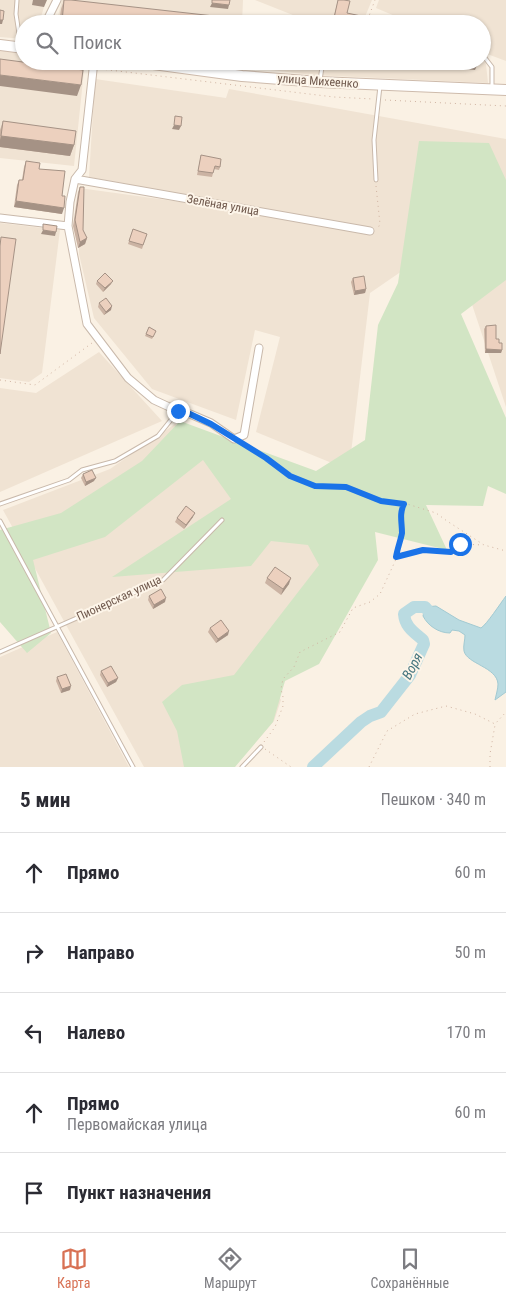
<!DOCTYPE html>
<html lang="ru">
<meta charset="utf-8">
<style>
body{margin:0;font-family:"Roboto Condensed",sans-serif;background:#f2f2f3;color:#2b2b33}
.stop{position:absolute;width:15px;height:15px;margin:-11px;border:4px solid #1a73e8;border-radius:50%;background:#fff}
.stop.end{background:#1a73e8;border-color:#fff;box-shadow:0 1px 5px #0008}
.list{margin:0;padding:0;list-style:none}
h2{display:flex;justify-content:space-between;align-items:center;height:65px;margin:0;padding:0 20px;font-size:21px}
h2 small{font-size:16px;font-weight:400;color:#7c7c81}
.list li{display:grid;grid-template-columns:32px 1fr auto;gap:15px;align-items:center;box-sizing:border-box;height:80px;padding:0 20px;border-top:1px solid #e1e1e2}
.list b{display:block;font-size:19px;white-space:nowrap}
.list p{margin:0;font-size:16px;white-space:nowrap;color:#7c7c81}
.list em{font-size:16px;font-style:normal;color:#7c7c81}
.icon{flex:none;width:28px;height:28px;fill:none;stroke:currentColor;stroke-width:2;stroke-linecap:round;stroke-linejoin:round}
.map{position:relative;flex:none;width:506px;height:767px;overflow:hidden}
.search{position:absolute;background:#fff;box-shadow:0 1px 4px #0004;left:15px;right:15px;top:15px;height:55px;display:flex;align-items:center;gap:12px;box-sizing:border-box;padding:0 18px;border-radius:28px;color:#7c7c81;font-size:19px}
.sheet{height:465px;background:#fff}
nav{display:flex;justify-content:space-around;align-items:center;box-sizing:border-box;height:70px;border-top:1px solid #e1e1e2;background:#fff;font-size:14px;color:#7c7c81}
nav a{display:grid;justify-items:center;gap:2px}
nav .on{color:#d87154}
.map>svg:first-child{display:block}
.residential{fill:#f0e3d3}
.green{fill:#d2e5c4}
.water{fill:#badbe1;stroke:#a2cad2}
.lines{fill:none;stroke-linecap:round;stroke-linejoin:round}
.river{stroke:#badbe1;stroke-width:12}
.lane-casing{stroke:#c9b9ab;stroke-width:5}
.street-casing{stroke:#c9b9ab;stroke-width:9}
.secondary-casing{stroke:#cebbac;stroke-width:12}
.path{stroke:#d1b4a2;stroke-width:1;stroke-dasharray:1 4;stroke-linecap:butt}
.lane{stroke:#fff;stroke-width:3}
.street{stroke:#fff;stroke-width:7}
.secondary{stroke:#fff;stroke-width:10}
.wall{fill:#cbb3a3}
.shaded-wall{fill:#a59285}
.building{fill:#ecd0be;stroke:#a59285}
.route{stroke:#1a73e8;stroke-width:6}
.labels{text-anchor:middle;dominant-baseline:central;stroke-width:4;stroke-linejoin:round;paint-order:stroke}
.street-label{font-size:12px;fill:#6f584c;stroke:#fdf5e9}
.water-label{font-size:14px;font-style:italic;fill:#487780;stroke:#fdf5e9}
</style>
<div class="map">
<svg width="506" height="767" viewBox="0 0 506 767">
<rect width="100%" height="100%" fill="#faf1e4"/>
<!-- residential -->
<path class="residential" d="M0,0H46L39,24H24V39L0,37Z
M62,0H243L242,24H56Z
M255,0H372L362,24L313,23Z
M379,0H506V61L482,52V24H414L376,8Z
M0,49L24,52V61H85L74,166L0,158Z
M482,58L486,64L488,83L312,75L198,61H482Z
M95,79L226,98L229,89L506,139V407L450,238L370,293L349,470L256,432L280,337L255,330L236,420L152,389L94,318L79,254V188L341,224L89,177Z
M0,223L60,230L42,373L29,382L0,378Z
M99,352L162,421L0,492V388L36,393Z
M175,424L348,548L254,651L281,700L274,721L234,767H144L3,510L110,469Z
M57,632L129,767H0V657Z"/>
<!-- green -->
<path class="green" d="M419,141L489,143L506,180V280L461,314L506,418V494L488,486L483,506L426,505L447,550L375,532L378,560L319,664L285,681L273,722L235,767H184L177,731L162,702L182,685L234,675L319,565L308,545L271,541L251,566L112,577L231,499L203,460L105,537L33,560L51,633L27,653L0,622V530L61,513L142,461L180,421L316,471L365,440L378,325L398,283Z"/>
<!-- water -->
<path class="water" d="M506,596V692L495,700C496,695 498,689 498,684C497,667 467,664 464,651C463,646 465,640 465,635L459,631L452,630L450,633C439,633 428,626 423,616L425,607L436,606L459,620L481,628C487,624 500,604 506,596Z"/>
<g class="lines">
<!-- river -->
<path class="river" d="M313,767L361,722L370,716L381,712L410,675L424,644L423,640C414,632 405,627 404,614L414,607H425L436,620"/>
<defs>
<path id="lane" d="M17,0L16,14L21,47
M235,24L242,20L248,21
M482,54L492,67V87
M227,73L229,61
M320,80L323,61
M376,180L374,140L380,86
M0,504L69,480L82,470L115,461L158,436L178,411
M0,521L133,767
M0,652L163,580L222,520
M242,767L261,747"/>
<path id="street" d="M45,24L57,0
M94,61L82,170L75,179L70,202L68,226L87,324L128,378L154,400L178,411L190,414L211,423L234,439L244,435L259,348
M75,179L370,231
M0,218L68,226"/>
<path id="secondary" d="M0,45L24,48
M131,61L242,76L319,82L506,90"/>
</defs>
<!-- lane casing -->
<use href="#lane" class="lane-casing"/>
<!-- street casing -->
<use href="#street" class="street-casing"/>
<!-- secondary casing -->
<use href="#secondary" class="secondary-casing"/>
<!-- path -->
<path class="path" d="M366,24L375,0
M101,69L334,97L373,99
M385,100L506,106
M376,186L380,224L378,228
M0,380L35,385L92,343
M243,444L266,458L290,475L315,485L346,487L381,501L404,503L436,513L447,521L484,545L506,551
M397,557L423,550L451,552L460,544L483,545
M264,742L275,727L283,706V697L281,689L283,679L294,667L300,652L340,632L353,608L370,602L380,594L397,557L398,542L402,534L400,512L404,503
M265,749L291,767
M369,767L387,731L415,714L446,706L475,714L495,724L506,712
M490,767V754L495,725"/>
<!-- lane -->
<use href="#lane" class="lane"/>
<!-- street -->
<use href="#street" class="street"/>
<!-- secondary -->
<use href="#secondary" class="secondary"/>
</g>
<!-- wall -->
<path class="wall" d="M64,0L232,24H59L61,9Z
M338,0L347,13L359,24H332Z
M3,121L74,145L70,156L0,147V130Z
M201,155L220,167L219,170L214,169L212,177L197,175Z
M26,161L39,169L62,196V214L14,207L17,185L19,180H22L24,167Z
M80,187L83,230L87,238L85,244L78,248L73,226L78,192Z
M133,229L147,234L142,249L128,244Z
M353,278L366,289L365,293L354,295L351,282Z
M97,281L111,284L103,292L96,284Z
M99,303L111,310L104,315L98,307Z
M486,326L499,343L502,350L501,353H485L484,329Z
M149,327L156,331L152,339L145,336Z
M83,474L94,481L85,486L81,478Z
M193,517L184,529L175,522L177,518Z
M267,578L289,584L281,595L265,583Z
M149,596L165,602L153,609L148,600Z
M210,628L228,635L216,643L208,632Z
M101,671L118,678L116,682L107,687L100,675Z
M57,677L70,690L61,693L56,681Z"/>
<!-- shaded-wall -->
<path class="shaded-wall" d="M33,0H47L44,7L32,5Z
M212,3L229,5L228,9L210,7Z
M89,17L147,24H87Z
M0,20H3L2,24H0Z
M62,22L80,24H61Z
M397,61H479L475,70Z
M0,75L81,85L77,96L0,86Z
M174,125L181,126L179,130L172,129Z
M1,136L74,145L70,156L0,147V140Z
M16,201L64,208L62,214L14,207Z
M43,230L56,232L55,236L41,234Z
M87,238L85,244L78,248L80,242Z
M113,281L111,284L103,292L105,288Z
M366,289L365,293L354,295L355,291Z
M112,306L111,310L104,315L106,312Z
M486,349L502,350L501,353H485Z
M96,478L94,481L85,486L86,482Z
M195,513L193,517L184,529L186,525Z
M291,578L289,584L281,595L283,589Z
M166,598L165,602L153,609L154,605Z
M229,631L228,635L216,643L218,639Z
M118,678L116,682L107,687L108,683Z
M71,686L70,690L61,693L62,689Z"/>
<!-- building -->
<path class="building" d="M64,0H71L232,18V24H147L89,17L88,24H80L62,22Z
M212,0H230L229,5L212,3Z
M338,0H344L350,1L347,13L361,16L359,24L334,18Z
M0,10L4,11L3,20H0Z
M246,16L313,24H245Z
M0,59L83,70L81,85L0,75Z
M175,116L182,117L181,126L174,125Z
M3,121L76,131L74,145L1,136Z
M201,155L221,159L220,167L215,166L213,173L198,171Z
M26,161L40,163L39,169L65,171L62,196H65L64,208L16,201L19,180H23Z
M80,187H84L83,230L87,238L80,242L75,220Z
M43,224L57,226L56,232L43,230Z
M133,229L147,234L143,245L129,241Z
M1,237L16,239L0,354V246Z
M105,273L113,281L105,288L97,281Z
M364,276L366,289L355,291L353,278Z
M106,298L112,306L106,312L99,303Z
M496,325V339H499V343H502V350L486,349V326Z
M149,327L156,331L153,337L146,334Z
M92,470L96,478L86,482L83,474Z
M186,506L195,513L186,525L177,518Z
M275,567L291,578L283,589L267,578Z
M161,589L166,598L154,605L149,596Z
M221,620L229,631L218,639L210,628Z
M111,666L118,678L108,683L101,671Z
M66,674L71,686L62,689L57,677Z"/>
<g class="lines">
<!-- route -->
<path class="route" d="M178,411L190,414L211,424L266,458L290,476L315,486L346,487L381,501L404,504C399,514 402,522 402,533C401,539 397,550 396,557L423,550L451,552L460,544"/>
</g>
<g class="labels">
<!-- street labels -->
<g class="street-label">
<text transform="translate(318 81) rotate(4)">улица Михеенко</text>
<text transform="translate(223 205) rotate(10)">Зелёная улица</text>
<text transform="translate(119 598) rotate(-25)">Пионерская улица</text>
</g>
<!-- water labels -->
<g class="water-label">
<text transform="translate(412 666) rotate(-62)">Воря</text>
</g>
</g>
</svg>
<div class="stop" style="left:460px;top:544px"></div>
<div class="stop end" style="left:178px;top:411px"></div>
<div class="search"><svg class="icon" aria-label="search" viewBox="0 0 24 24"><circle cx="10" cy="10" r="6"/><path d="M15 15l6 6"/></svg>Поиск</div>
</div>
<section class="sheet">
<h2>5 мин<small>Пешком · 340 m</small></h2>
<ul class="list">
<li><svg class="icon" aria-label="ahead" viewBox="0 0 24 24"><path d="M12 20V5M6 11l6-6 6 6"/></svg><div><b>Прямо</b></div><em>60 m</em></li>
<li><svg class="icon" aria-label="right" viewBox="0 0 24 24"><path d="M7 20v-9h11M14 6l5 5-5 5"/></svg><div><b>Направо</b></div><em>50 m</em></li>
<li><svg class="icon" aria-label="left" viewBox="0 0 24 24"><path d="M17 20v-9H6M10 6l-5 5 5 5"/></svg><div><b>Налево</b></div><em>170 m</em></li>
<li><svg class="icon" aria-label="ahead" viewBox="0 0 24 24"><path d="M12 20V5M6 11l6-6 6 6"/></svg><div><b>Прямо</b><p>Первомайская улица</p></div><em>60 m</em></li>
<li><svg class="icon" aria-label="arrive" viewBox="0 0 24 24"><path d="M6 21V4h12l-3 4 3 4H6"/></svg><div><b>Пункт назначения</b></div></li>
</ul>
</section>
<nav>
<a class="on"><svg class="icon" aria-label="map" viewBox="0 0 24 24"><path d="M3 6l6-2 6 2 6-2v14l-6 2-6-2-6 2zM9 4v14M15 6v14"/></svg>Карта</a>
<a><svg class="icon" aria-label="directions" viewBox="0 0 24 24"><path d="M12 3l9 9-9 9-9-9zM9 14v-3h6M13 9l2 2-2 2"/></svg>Маршрут</a>
<a><svg class="icon" aria-label="saved" viewBox="0 0 24 24"><path d="M7 4h10v16l-5-4-5 4z"/></svg>Сохранённые</a>
</nav>
